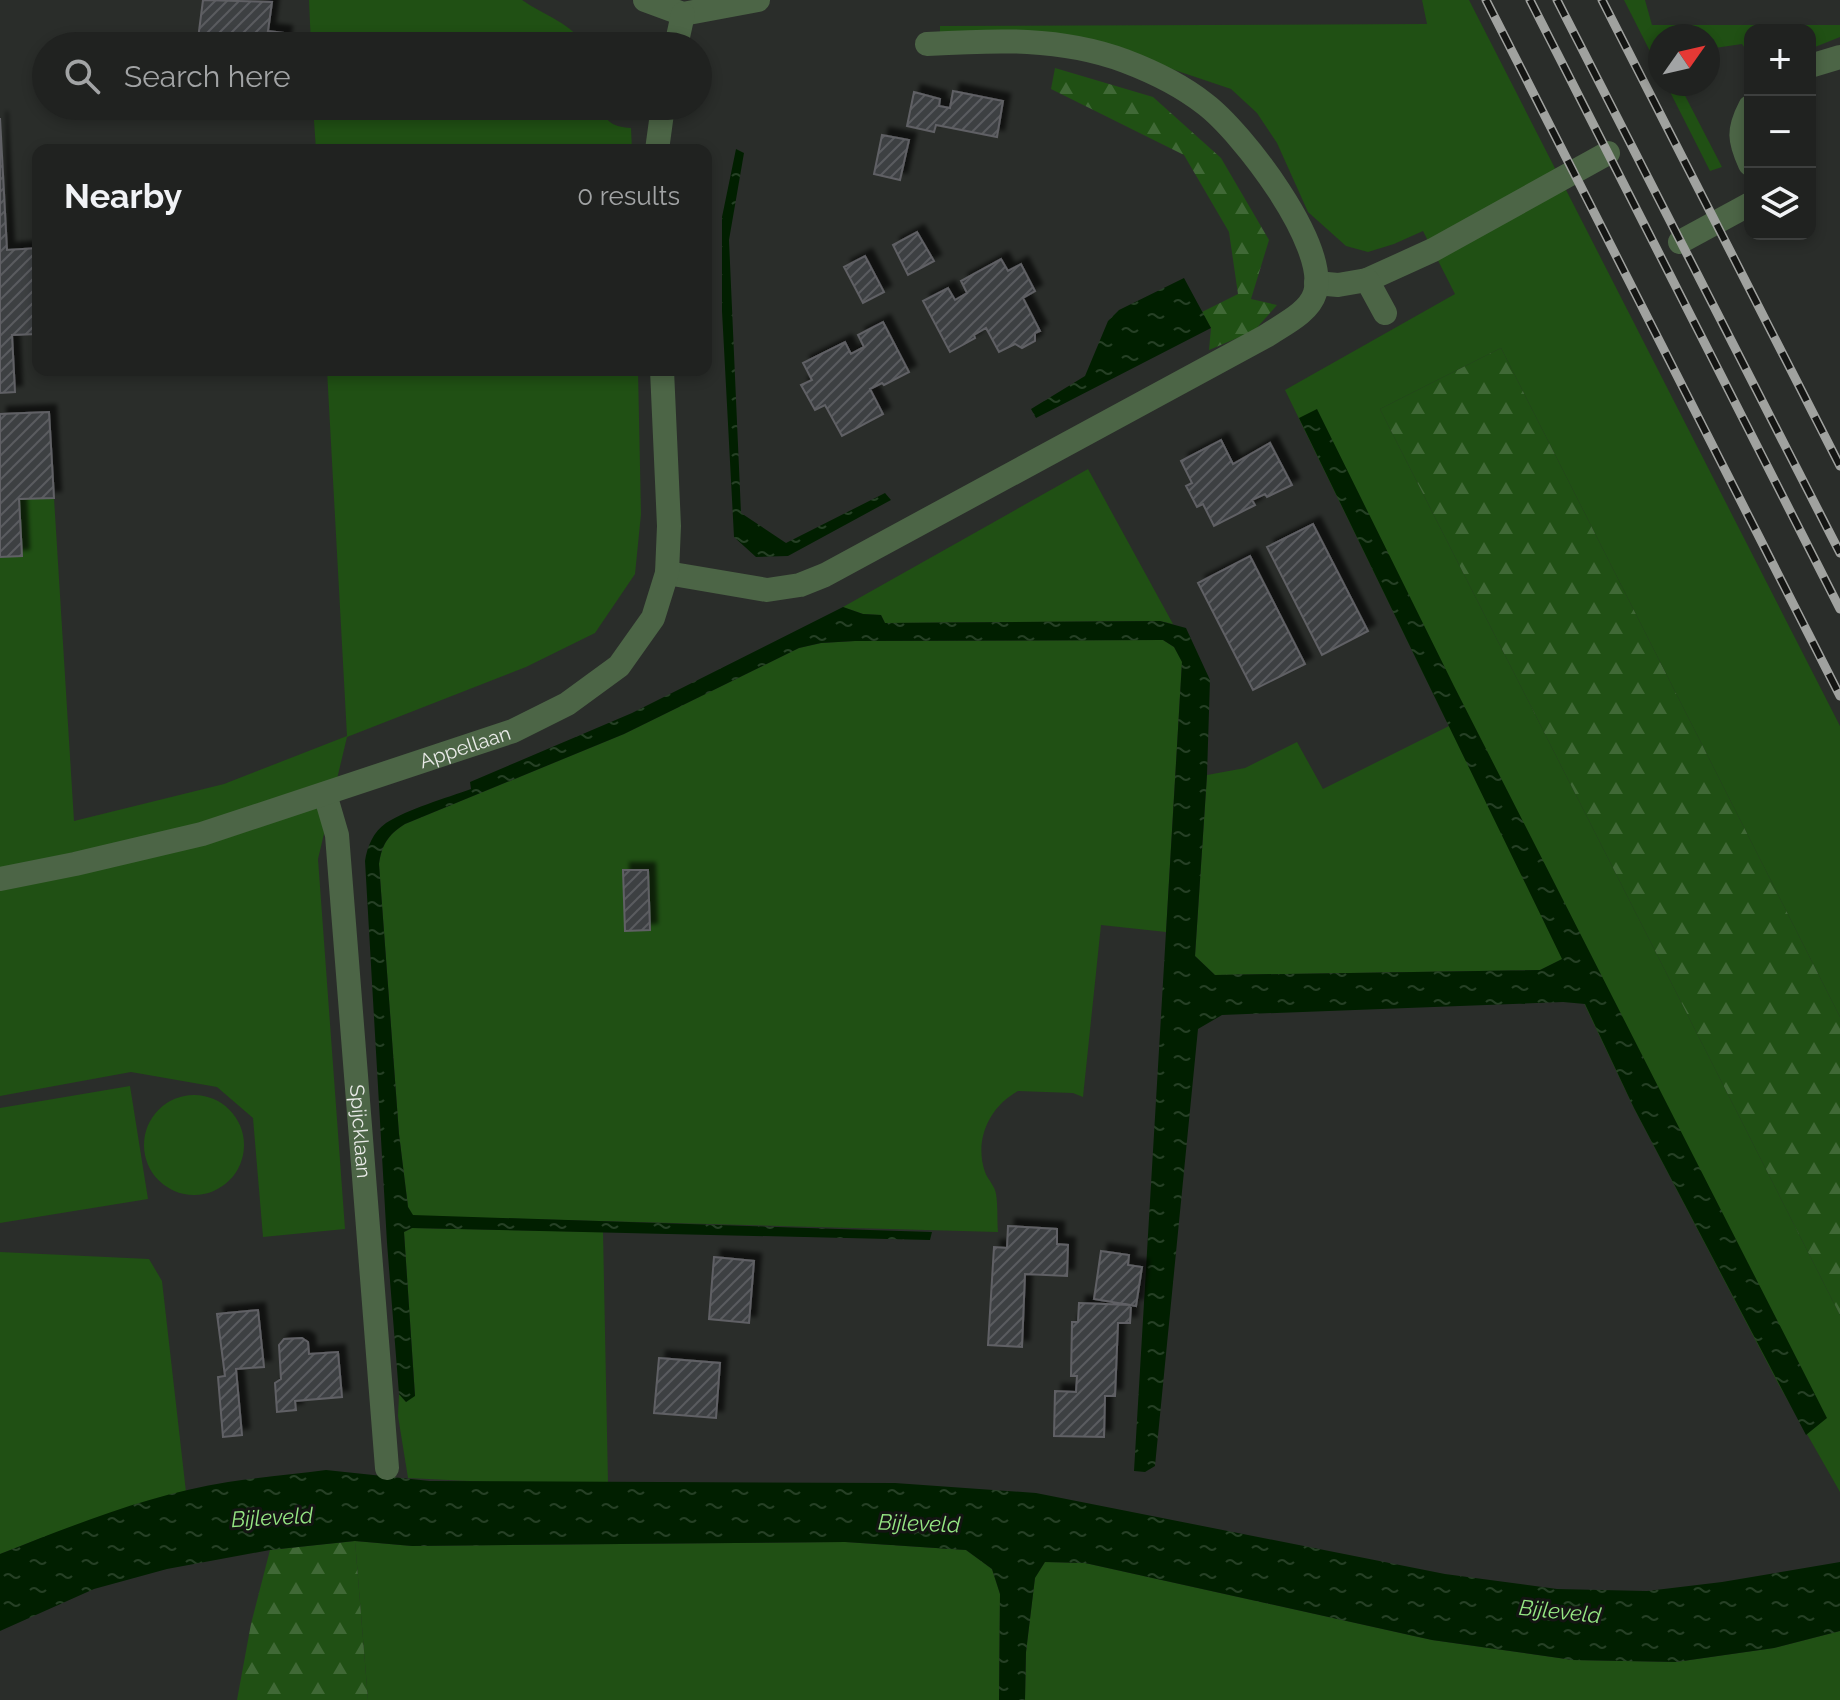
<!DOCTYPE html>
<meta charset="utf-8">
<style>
body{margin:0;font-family:Raleway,sans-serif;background:#2d2f2d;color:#f1f3f6}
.controls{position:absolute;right:24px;top:24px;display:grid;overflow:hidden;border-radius:16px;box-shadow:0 4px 12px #0003}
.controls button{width:72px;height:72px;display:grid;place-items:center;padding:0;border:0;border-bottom:2px solid #3d3f3e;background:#202220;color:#f1f3f6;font:40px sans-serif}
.compass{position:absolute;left:1648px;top:24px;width:72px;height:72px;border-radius:50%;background:#202220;box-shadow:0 4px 12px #0003;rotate:56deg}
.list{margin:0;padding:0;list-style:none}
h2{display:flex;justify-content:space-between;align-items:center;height:104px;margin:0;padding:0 32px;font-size:34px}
h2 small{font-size:26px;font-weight:400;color:#a2a4a5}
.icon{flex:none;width:44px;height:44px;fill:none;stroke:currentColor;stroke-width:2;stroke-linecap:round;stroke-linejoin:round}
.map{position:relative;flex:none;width:1840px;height:1700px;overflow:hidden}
.search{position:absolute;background:#202220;box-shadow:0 4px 12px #0003;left:32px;top:32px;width:680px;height:88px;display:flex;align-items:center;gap:20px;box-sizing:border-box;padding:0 28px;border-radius:44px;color:#a2a4a5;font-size:30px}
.panel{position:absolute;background:#202220;box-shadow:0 4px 12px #0003;left:32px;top:144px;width:680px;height:232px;border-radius:16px}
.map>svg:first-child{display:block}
.grass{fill:#205014}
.forest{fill:url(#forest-firs)}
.water{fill:url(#water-ripples)}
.building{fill:url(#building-hatch);stroke:#606165;stroke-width:2;filter:url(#shadow)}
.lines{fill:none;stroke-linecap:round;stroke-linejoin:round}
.minor{stroke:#4c6546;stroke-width:24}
.rail-casing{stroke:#a0a29f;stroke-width:9}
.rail{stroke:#141513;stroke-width:6;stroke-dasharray:18;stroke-linecap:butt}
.labels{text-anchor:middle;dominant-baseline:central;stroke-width:6;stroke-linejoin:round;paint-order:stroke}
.street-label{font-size:20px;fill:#e9eae8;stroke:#141513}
.water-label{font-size:22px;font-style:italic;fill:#95e683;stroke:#141513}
</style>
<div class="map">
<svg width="1840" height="1700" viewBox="0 0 1840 1700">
<defs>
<pattern id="forest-firs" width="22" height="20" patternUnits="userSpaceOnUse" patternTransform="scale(2)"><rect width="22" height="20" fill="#205014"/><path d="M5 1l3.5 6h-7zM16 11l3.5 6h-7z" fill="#406936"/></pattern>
<pattern id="water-ripples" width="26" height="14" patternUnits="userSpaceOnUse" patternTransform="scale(2)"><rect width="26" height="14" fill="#011f00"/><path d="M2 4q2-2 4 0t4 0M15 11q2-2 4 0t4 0" fill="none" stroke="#264025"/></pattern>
<pattern id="building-hatch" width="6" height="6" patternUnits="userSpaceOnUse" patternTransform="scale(2)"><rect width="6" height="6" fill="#3e4043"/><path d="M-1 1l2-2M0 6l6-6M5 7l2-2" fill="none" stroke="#5a5c5e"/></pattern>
<filter id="shadow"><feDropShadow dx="7" dy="-7" stdDeviation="2" flood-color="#0009"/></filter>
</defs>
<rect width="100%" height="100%" fill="#2a2d2a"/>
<!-- grass -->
<path class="grass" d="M309,0H522C542,14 575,25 584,46H311Z
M1422,0H1469L1840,726V1017L1501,348L1380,409L1840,1315V1492L1779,1385L1634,1108L1563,959L1540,970L1215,975L1195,956L1207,775L1245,768L1297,742L1323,789L1449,726L1285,390L1455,294L1423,231L1394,244L1368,252L1346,246L1308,212L1277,143L1257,113L1231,89L1121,52L940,36V26L1427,24Z
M1624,0H1645L1652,25H1840V37L1810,49V30H1750V56L1742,44L1708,49V36H1660V71Z
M1666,84H1679L1722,167L1710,171Z
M313,106H601C605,123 615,127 631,128L632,150H316Z
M327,370H638L641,514L635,574L595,633L526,667L347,737L318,859L345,1229L263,1237L253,1118L217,1087L131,1072L0,1096V557L22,556L19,499L54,498L74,821L224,784L347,736Z
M1088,469L1173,624L1160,621L885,623L881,615L863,614L843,607Z
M1163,640L1174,647L1182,661L1166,932L1101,925L1083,1097L1073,1093L1018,1091C989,1107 974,1140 985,1172C988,1180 995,1186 996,1194C998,1206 997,1219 998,1232L413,1216L408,1207L399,1134L379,864C382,844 388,835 405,824L624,734L799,648L821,643L855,641Z
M130,1086L148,1199L0,1223V1108Z
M144 1145a50 50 0 1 1 100 0a50 50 0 1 1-100 0Z
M412,1228L603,1232L608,1482H489L408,1478L398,1416L399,1394L406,1402L415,1395L404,1232Z
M0,1252L149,1259L162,1281L186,1492C122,1508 61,1530 0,1554Z
M355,1541L412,1546L845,1542L966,1550L992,1569L1000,1594L999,1700H368Z
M1045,1562L1085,1563L1432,1640L1573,1660L1676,1662L1774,1648L1840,1631V1700H1025L1026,1652L1035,1577Z"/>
<!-- forest -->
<path class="forest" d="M1055,68L1153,97L1221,158L1269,240L1251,299L1277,305L1254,331L1209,350L1211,328L1202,312L1238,294L1229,232L1184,155L1051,89Z
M1501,348L1840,1017V1315L1380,409Z
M355,1541L368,1700H237L251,1624L270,1550Z"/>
<!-- water -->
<path class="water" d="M736,149L744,153L729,240L741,513L786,543L885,493L891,500L788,556L756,557L734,537L722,311V217Z
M1184,278L1211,328L1036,418L1031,409L1085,376L1108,321L1119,310Z
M1317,409L1454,686L1827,1418L1806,1435L1634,1108L1585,1004L1563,1002L1222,1015L1198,1029L1155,1466L1145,1472L1134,1471L1182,662L1174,647L1163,640L855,641L821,643L799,648L624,734L405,824C388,835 382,844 379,864L399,1134L408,1207L413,1215L932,1232L930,1240L412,1228L404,1232L415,1396L406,1402L399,1394L387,1243L365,861C367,847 373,832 386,823C408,809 446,798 471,789L470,782L632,713L843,607L863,614L881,615L885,623L1160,621L1186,628L1210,680L1207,775L1195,956L1215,975L1540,970L1562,959L1299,418Z
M326,1470L430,1481L895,1483L1036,1493L1445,1574L1557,1589L1647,1591L1722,1582L1840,1562V1631L1774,1648L1676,1662L1573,1660L1432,1640L1085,1563L1045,1562L1035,1578L1026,1652L1025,1700H999L1000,1594L992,1569L966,1550L845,1542L412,1546L355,1541L270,1550L167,1569L94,1589L0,1631V1554C74,1525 150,1494 228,1482C261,1477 294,1474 326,1470Z"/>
<!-- building -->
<path class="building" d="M203,0L272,2L268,31L285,33L283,46H238L198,39Z
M953,91L1003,101L997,137L936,125L934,132L907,126L914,92L940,99L939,106L950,108Z
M0,118L7,250L38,248V334L12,335L15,392L0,393Z
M882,135L909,140L900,180L874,174Z
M917,232L934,261L908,275L893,245Z
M865,256L884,292L863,303L844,267Z
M1001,259L1008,271L1021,264L1035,291L1023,298L1040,331L1035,333V341L1022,348L1015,344L999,352L986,328L974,335L975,338L950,352L923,301L948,288L955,300L967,293L961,281Z
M883,322L909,372L884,385L882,383L870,389L883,414L842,436L825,405L815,410L801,385L812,380L803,363L845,342L851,354L864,347L858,335Z
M49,412L54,498L19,499L22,556L0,557V414Z
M1221,440L1233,464L1270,443L1292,485L1267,497L1265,494L1252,500L1255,505L1214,526L1203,504L1197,507L1186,486L1192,483L1181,461Z
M1313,524L1368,631L1322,655L1267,547Z
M1250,556L1305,664L1253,690L1198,583Z
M623,870H648L650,930L625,931Z
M1008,1226L1057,1229V1244L1068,1245L1067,1276L1025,1274L1022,1347L988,1345L994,1247L1007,1248Z
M1101,1251L1129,1255L1128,1265L1142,1267L1136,1306L1094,1299Z
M714,1257L754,1261L749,1323L709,1319Z
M1079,1303L1131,1305L1130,1323H1118L1115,1396H1105L1104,1437L1054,1436L1055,1391L1076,1392L1077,1376H1071L1072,1322H1078Z
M258,1310L264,1367L236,1369L242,1435L223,1437L218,1377L225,1376L217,1314Z
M302,1338L308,1342L309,1354L338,1352L342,1397L295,1401L296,1410L277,1412L275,1383L281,1379L279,1345L284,1339Z
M659,1358L720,1363L716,1418L654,1413Z"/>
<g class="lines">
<!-- minor -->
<g class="minor">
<path d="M645,0L683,14L758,0"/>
<path d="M676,46L683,14"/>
<path d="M1810,66L1840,57"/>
<path d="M1750,107C1738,130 1739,140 1750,164"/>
<path d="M657,150L663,106"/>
<path d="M1680,242L1750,204"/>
<path d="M1367,280L1433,250L1608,153"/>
<path d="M1316,283L1338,285L1367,280L1385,313"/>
<path d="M667,573L767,590L800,585L825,575L1266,336C1282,325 1309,313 1315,293C1329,245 1242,132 1205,104C1181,85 1154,72 1125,61C1061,37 995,40 927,44"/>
<path id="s1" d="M325,794L337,835L387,1468"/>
<path id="s2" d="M0,879L75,864L202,834L513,731L567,704L619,666L653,618L667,573L669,526L662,370"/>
</g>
<defs>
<path id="rail" d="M1486,0L1840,696
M1530,0L1840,609
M1557,0L1840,553
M1602,0L1840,466"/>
</defs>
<!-- rail casing -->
<use href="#rail" class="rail-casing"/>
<!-- rail -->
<use href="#rail" class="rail"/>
</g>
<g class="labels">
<!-- street labels -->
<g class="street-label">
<text stroke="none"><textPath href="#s2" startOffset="484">Appellaan</textPath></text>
<text stroke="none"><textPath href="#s1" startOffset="340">Spijcklaan</textPath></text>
</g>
<!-- water labels -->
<g class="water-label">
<text transform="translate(272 1517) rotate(-3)">Bijleveld</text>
<text transform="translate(919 1523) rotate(2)">Bijleveld</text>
<text transform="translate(1560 1611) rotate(6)">Bijleveld</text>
</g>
</g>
</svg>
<div class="controls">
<button>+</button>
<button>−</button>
<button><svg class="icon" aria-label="layers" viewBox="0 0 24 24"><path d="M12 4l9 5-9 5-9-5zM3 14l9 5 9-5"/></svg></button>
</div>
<svg class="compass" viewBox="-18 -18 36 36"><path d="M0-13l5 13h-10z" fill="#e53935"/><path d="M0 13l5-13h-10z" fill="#a2a4a5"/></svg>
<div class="search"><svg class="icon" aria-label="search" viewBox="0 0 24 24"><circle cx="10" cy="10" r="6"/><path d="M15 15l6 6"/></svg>Search here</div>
<section class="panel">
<h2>Nearby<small>0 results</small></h2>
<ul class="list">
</ul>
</section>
</div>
